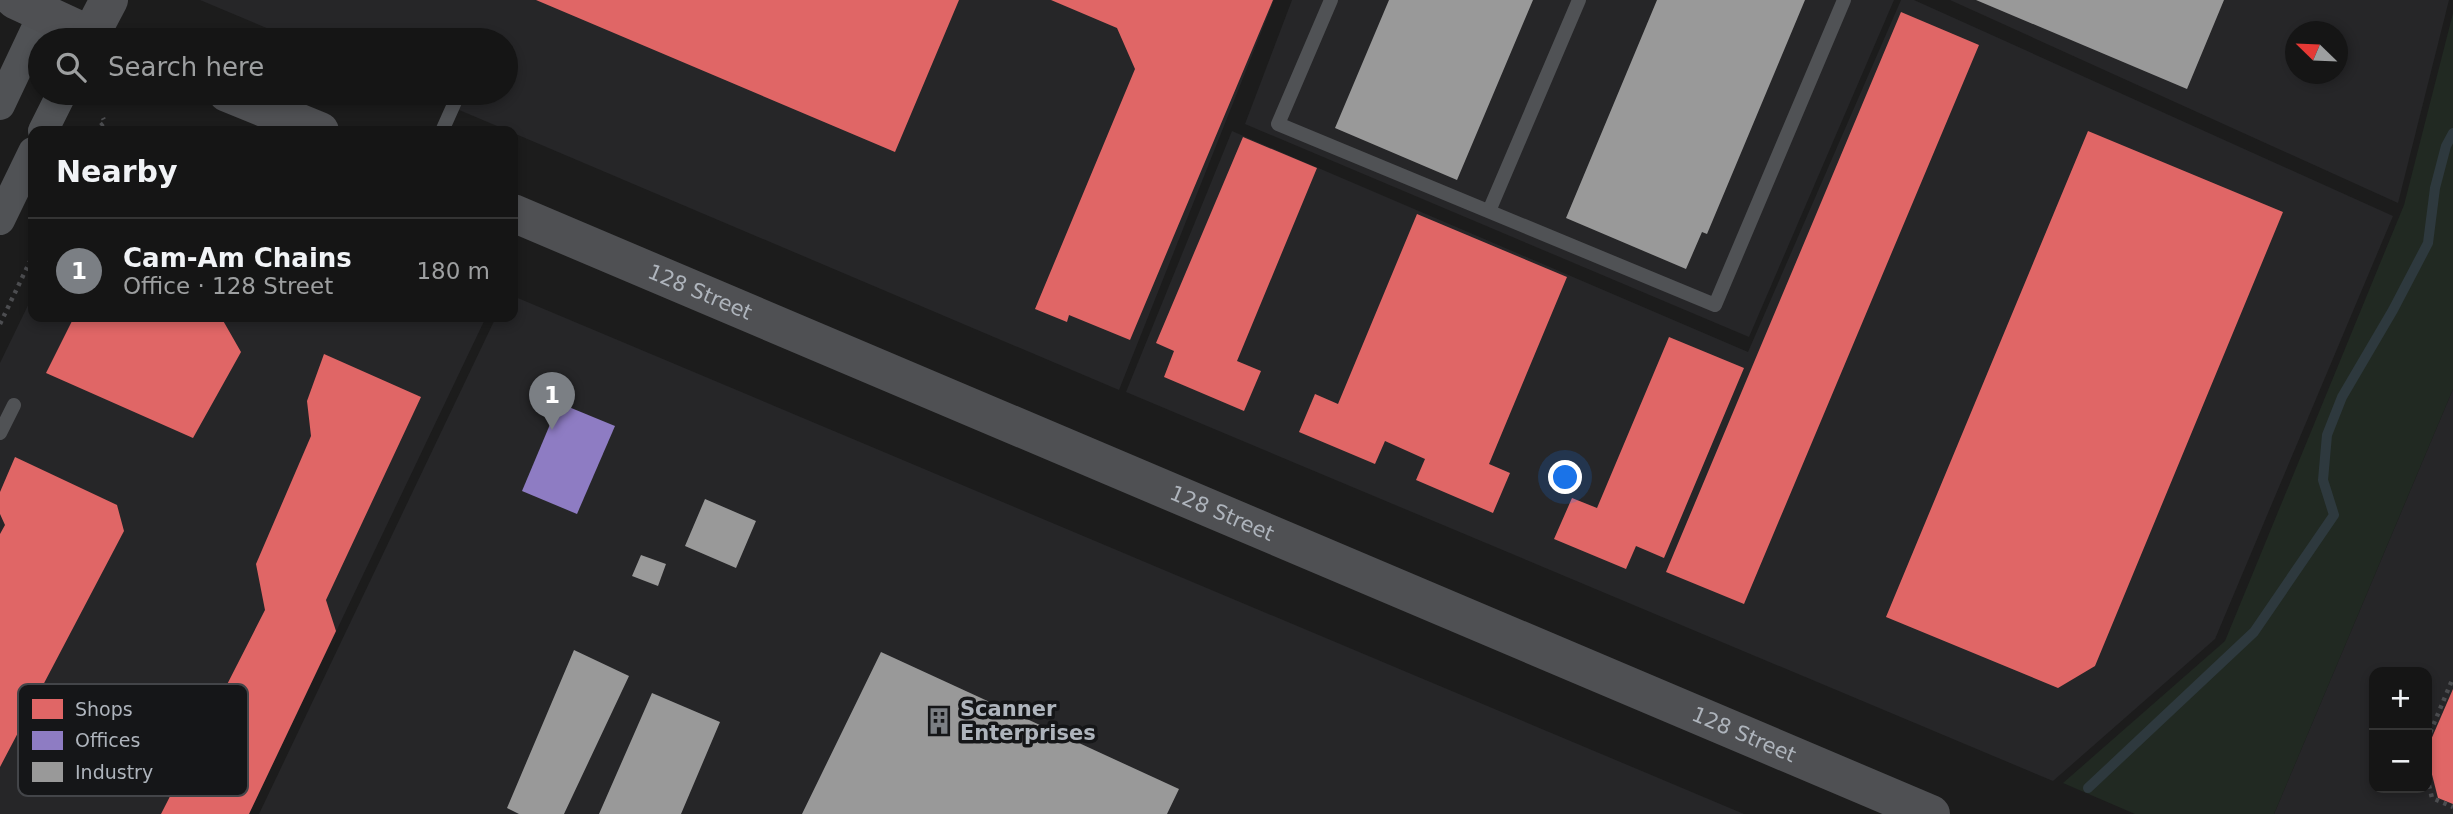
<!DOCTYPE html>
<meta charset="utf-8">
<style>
body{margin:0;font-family:"DejaVu Sans",sans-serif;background:#1e1e1e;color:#f1f3f6}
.controls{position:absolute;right:21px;bottom:21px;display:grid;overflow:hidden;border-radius:14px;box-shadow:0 4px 10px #0003}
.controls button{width:63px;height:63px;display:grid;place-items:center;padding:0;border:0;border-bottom:2px solid #343434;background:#151515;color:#f1f3f6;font:35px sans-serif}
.compass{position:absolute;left:2285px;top:21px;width:63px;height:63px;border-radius:50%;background:#151515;box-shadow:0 4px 10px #0003;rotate:293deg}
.you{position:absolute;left:1566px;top:478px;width:24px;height:24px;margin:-18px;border:5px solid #fff;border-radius:50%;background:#1a73e8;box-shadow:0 0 0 10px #1a73e833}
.badge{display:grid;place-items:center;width:46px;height:46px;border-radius:50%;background:#7b7f84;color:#fff;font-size:23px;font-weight:700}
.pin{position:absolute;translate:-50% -58px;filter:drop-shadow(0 2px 4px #0008)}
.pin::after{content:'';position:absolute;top:37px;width:24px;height:21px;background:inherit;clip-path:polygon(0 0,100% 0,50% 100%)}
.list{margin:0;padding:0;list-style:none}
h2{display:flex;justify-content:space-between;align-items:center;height:91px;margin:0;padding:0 28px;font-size:30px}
h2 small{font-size:23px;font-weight:400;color:#9d9fa0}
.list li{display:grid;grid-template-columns:46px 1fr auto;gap:21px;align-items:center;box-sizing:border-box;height:105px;padding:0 28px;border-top:2px solid #343434}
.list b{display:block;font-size:26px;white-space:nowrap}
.list p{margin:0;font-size:23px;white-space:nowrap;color:#9d9fa0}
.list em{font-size:23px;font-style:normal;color:#9d9fa0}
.icon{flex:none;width:38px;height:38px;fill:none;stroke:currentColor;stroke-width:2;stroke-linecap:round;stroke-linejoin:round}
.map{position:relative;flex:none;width:2453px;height:814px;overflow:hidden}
.search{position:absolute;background:#151515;box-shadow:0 4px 10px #0003;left:28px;top:28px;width:490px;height:77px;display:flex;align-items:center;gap:18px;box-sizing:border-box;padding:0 24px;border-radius:38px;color:#9d9fa0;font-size:26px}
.panel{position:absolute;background:#151515;box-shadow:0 4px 10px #0003;left:28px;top:126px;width:490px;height:196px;border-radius:14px}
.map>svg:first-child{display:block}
.built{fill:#262628;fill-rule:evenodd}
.green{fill:#212922}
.shops{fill:#e06666}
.offices{fill:#8e7cc3}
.industry{fill:#999}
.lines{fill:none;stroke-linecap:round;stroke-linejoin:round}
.stream{stroke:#2e393e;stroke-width:10}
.path{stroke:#4c4d50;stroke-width:4.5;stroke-dasharray:3.5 5;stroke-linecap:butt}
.lane{stroke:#505255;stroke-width:14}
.street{stroke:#505255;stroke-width:30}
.secondary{stroke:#4f5053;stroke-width:38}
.labels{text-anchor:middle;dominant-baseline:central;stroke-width:7;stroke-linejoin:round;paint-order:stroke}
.street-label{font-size:21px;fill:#aeb4bc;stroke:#151618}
.poi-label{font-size:21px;font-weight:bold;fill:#aeb4bc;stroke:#151618;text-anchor:start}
.key{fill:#151618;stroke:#434549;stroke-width:2}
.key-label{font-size:19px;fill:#aeb4bc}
</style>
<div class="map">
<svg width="2453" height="814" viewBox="0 0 2453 814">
<rect width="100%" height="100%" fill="#1c1c1c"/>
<!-- built -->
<path class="built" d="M200,0H1274L1119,390L419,93H506V40H295Z
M1292,0H1894L1749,337L1245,124Z
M1901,0H1914L2393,216L2215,639L2053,781L1126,392L1232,131L1748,352Z
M1950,0H2449L2398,203ZM2296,32H2338V74H2296Z
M33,295V317H486L249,814H0V363Z
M513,296L1744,814H259L496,317H513Z
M2453,389V814H2274ZM2374,672H2427V788H2374Z"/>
<!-- green -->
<path class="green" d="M2453,13V389L2274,814H2135L2063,783L2225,641L2404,205Z"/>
<!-- shops -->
<path class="shops" d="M536,0H959L895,152Z
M1051,0H1273L1130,340L1069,315L1067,322L1035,309L1135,69L1117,28Z
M1901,12L1979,45L1744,604L1666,572Z
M2088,131L2283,212L2095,666L2058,688L1886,617Z
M1243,137L1317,168L1237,361L1261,371L1244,411L1164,377L1174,351L1156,343Z
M1417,214L1567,277L1489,464L1510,473L1493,513L1416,480L1425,459L1385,441L1375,464L1299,432L1315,394L1338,404Z
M74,317H221L241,352L193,438L46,373Z
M1669,337L1744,368L1664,558L1636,546L1626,569L1554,539L1572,498L1597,508Z
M324,354L421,397L326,600L336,631L249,814H161L265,610L256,564L311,436L307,401Z
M15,457L117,505L124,531L0,767V534L5,525L0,514V492Z
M2453,689V804L2438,798L2427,755V749Z"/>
<!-- offices -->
<path class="offices" d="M559,403L615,426L577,514L522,491Z"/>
<!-- industry -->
<path class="industry" d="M1389,0H1533L1457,180L1335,128Z
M1657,0H1805L1707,234L1702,232L1686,269L1566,218Z
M1976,0H2224L2187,89Z
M705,499L756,521L736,568L685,546Z
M641,555L666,564L658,586L632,576Z
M574,650L629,676L564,814H519L507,808Z
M881,652L1179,789L1167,814H802Z
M652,693L720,722L681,814H599Z"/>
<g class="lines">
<!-- stream -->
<path class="stream" d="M2088,788L2254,632L2334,515L2323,480L2327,435L2342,397L2393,310L2428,243L2435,188L2446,146L2453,133"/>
<!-- path -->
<path class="path" d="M94,131L105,122L103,118
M0,324L33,255
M2427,740L2453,678
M2427,777L2432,798L2453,807"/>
<!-- lane -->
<path class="lane" d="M1331,0L1278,124L1715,305L1844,0
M442,131L459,93
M1489,211L1579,0
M0,433L14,405"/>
<!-- street -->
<path class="street" d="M0,105L44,12
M43,131L62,93
M0,220L33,152"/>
<!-- secondary -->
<g class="secondary">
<path d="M15,0L101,40"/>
<path d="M90,36L109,0"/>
<path d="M227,93L320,131"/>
<path id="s1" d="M513,213L1931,814"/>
</g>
</g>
<!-- icons -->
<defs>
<symbol id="building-bare" viewBox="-9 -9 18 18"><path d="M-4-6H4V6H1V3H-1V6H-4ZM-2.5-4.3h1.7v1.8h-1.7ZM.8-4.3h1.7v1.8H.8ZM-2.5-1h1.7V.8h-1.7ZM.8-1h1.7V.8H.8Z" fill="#7b7f84" stroke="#151618" stroke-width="2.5" paint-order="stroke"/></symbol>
</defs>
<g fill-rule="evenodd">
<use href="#building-bare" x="920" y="702" width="38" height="38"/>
</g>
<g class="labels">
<!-- street labels -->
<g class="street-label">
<text stroke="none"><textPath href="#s1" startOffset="203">128 Street</textPath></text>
<text stroke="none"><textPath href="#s1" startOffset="770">128 Street</textPath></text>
<text stroke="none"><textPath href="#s1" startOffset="1337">128 Street</textPath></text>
</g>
<!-- poi labels -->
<g class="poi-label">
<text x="960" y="709">Scanner<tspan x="960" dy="24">Enterprises</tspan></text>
</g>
</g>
<!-- legend -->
<rect x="18" y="684" width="230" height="112" rx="10" class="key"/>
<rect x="32" y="699" width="31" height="20" fill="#e06666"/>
<rect x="32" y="731" width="31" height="19" fill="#8e7cc3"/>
<rect x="32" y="762" width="31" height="20" fill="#999"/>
<g class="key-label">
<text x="75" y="716">Shops</text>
<text x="75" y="747">Offices</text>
<text x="75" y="779">Industry</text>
</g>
</svg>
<div class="controls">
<button>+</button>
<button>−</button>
</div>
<svg class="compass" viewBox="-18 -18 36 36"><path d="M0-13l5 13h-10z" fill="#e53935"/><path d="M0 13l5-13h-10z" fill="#9d9fa0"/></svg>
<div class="you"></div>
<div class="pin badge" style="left:552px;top:430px">1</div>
<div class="search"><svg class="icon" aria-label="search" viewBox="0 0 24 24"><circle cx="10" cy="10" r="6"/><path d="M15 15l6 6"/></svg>Search here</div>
<section class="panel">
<h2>Nearby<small></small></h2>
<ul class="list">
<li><span class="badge">1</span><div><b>Cam-Am Chains</b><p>Office · 128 Street</p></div><em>180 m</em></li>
</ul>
</section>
</div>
